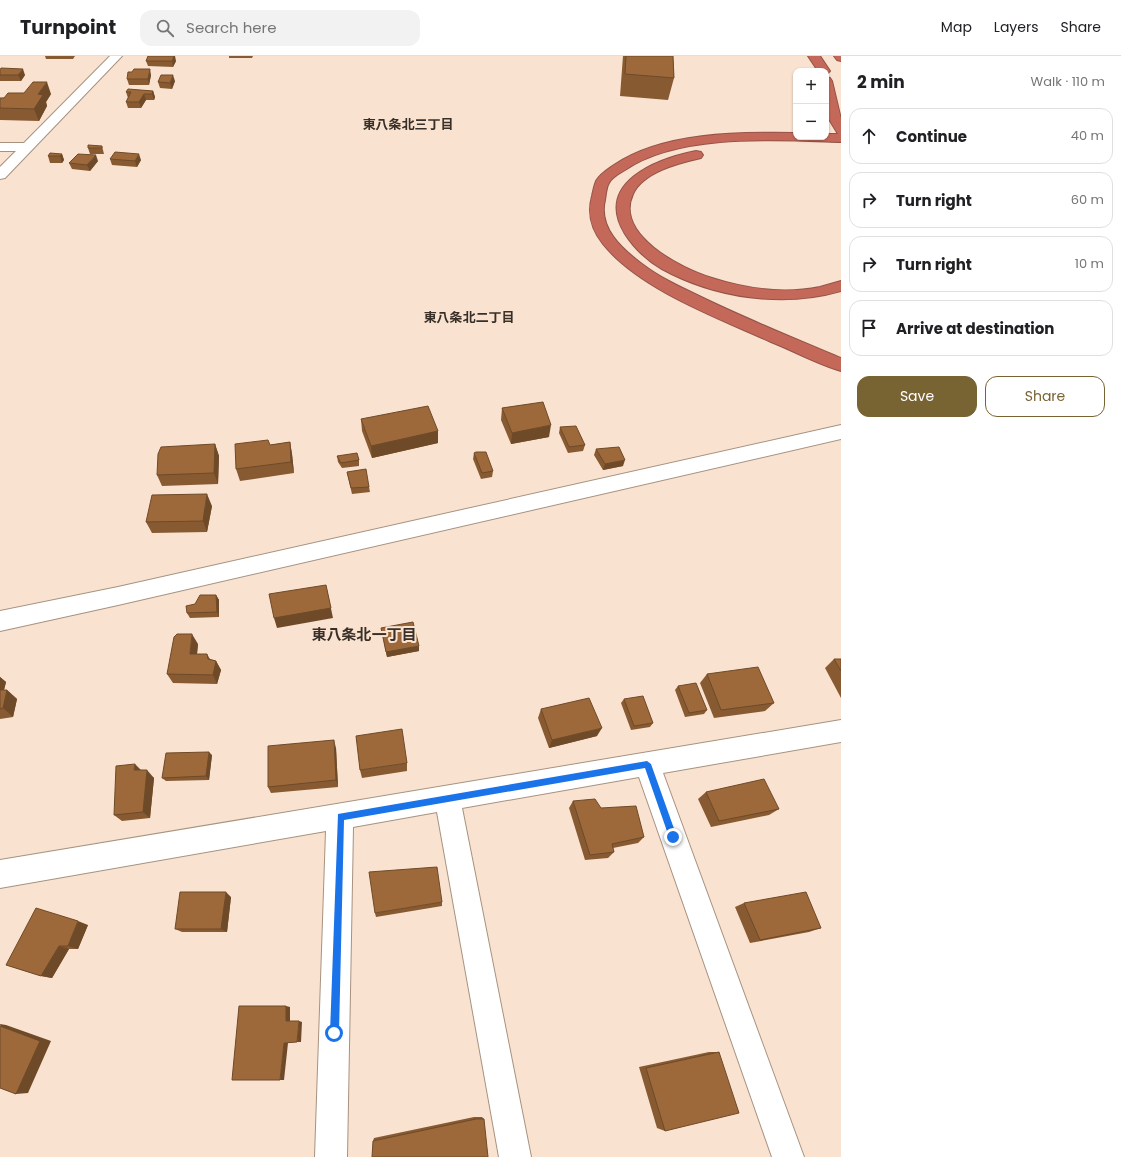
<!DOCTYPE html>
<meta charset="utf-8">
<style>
body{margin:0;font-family:Poppins,"Noto Sans JP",sans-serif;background:#f2f2f2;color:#202124}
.controls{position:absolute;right:12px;top:12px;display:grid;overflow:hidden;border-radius:8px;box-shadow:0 1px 3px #0004}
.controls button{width:36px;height:36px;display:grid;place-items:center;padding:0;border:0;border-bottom:1px solid #e0e0e0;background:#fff;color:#202124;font:20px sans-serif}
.stop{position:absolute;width:12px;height:12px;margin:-9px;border:3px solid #1a73e8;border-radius:50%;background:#fff}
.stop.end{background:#1a73e8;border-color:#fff;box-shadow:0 1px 4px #0008}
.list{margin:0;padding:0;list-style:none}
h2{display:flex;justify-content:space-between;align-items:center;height:52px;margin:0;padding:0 16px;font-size:17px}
h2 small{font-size:13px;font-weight:400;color:#757577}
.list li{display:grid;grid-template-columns:26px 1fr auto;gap:12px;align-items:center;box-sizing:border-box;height:56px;margin:0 8px 8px;padding:0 8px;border:1px solid #e0e0e0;border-radius:12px}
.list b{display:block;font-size:15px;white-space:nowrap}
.list em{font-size:13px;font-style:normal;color:#757577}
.actions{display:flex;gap:8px;padding:12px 16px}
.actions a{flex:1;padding:9px 0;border:1px solid #786333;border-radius:12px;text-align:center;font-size:14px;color:#786333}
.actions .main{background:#786333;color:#fff}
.icon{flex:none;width:22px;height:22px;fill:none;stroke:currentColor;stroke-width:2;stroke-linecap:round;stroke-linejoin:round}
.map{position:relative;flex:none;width:841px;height:1101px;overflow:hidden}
header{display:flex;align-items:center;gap:24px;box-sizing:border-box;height:56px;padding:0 20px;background:#fff;border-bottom:1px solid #e0e0e0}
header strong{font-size:19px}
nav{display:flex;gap:22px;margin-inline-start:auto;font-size:14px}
.search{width:280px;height:36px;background:#f2f2f2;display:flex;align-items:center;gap:10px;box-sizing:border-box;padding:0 14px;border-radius:12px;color:#757577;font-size:15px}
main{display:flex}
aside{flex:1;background:#fff}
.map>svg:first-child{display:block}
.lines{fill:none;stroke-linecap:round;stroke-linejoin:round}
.minor-casing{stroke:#a79280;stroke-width:2}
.highway-casing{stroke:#935448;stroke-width:2}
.minor{fill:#fff;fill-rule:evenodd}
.highway{fill:#c4685a;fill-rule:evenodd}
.wall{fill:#875a32}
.shaded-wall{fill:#6e4a29}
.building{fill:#9d693a;stroke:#6e4a29}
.route{fill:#1a73e8}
.labels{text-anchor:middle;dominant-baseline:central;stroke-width:4;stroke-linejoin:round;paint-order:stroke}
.far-neighbourhood-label{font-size:13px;font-weight:bold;fill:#383028;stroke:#f9e2cf}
.neighbourhood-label{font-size:15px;font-weight:bold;fill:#383028;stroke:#f9e2cf}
</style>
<header>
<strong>Turnpoint</strong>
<div class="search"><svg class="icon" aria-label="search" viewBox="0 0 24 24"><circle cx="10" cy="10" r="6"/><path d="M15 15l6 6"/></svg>Search here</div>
<nav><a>Map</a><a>Layers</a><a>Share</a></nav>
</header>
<main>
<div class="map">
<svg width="841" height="1101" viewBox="0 0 841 1101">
<rect width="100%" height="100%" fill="#f9e2cf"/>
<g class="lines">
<defs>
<path id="minor" d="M110,0H122L5,122L0,123V111L16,95H0V87H24Z
M841,369V383L118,549L0,575V555L118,531Z
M841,664V686L663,717L804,1101H772L639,721L462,752L531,1101H499L437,756L353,771L347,1101H315L326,775L0,832V804Z"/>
<path id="highway" d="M808,0H820L830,15L828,17L826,18V15H818Z
M834,0H841V5L837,4Z
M826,21L830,22L832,25L841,63V86C778,84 679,77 625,114C620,117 612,121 609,127C606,132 606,139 605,144C598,172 622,193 642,208C659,221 678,230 697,239C744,262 793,282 841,302V315C817,308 794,295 771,286C718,262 639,233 603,188C591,173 587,158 592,140C593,135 594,130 596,125C600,118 607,114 614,109C663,76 738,76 796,77V81H826V78H838L827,60Z
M696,95L701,96L703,99L701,102C679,107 643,116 633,138C614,179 682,213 712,222C746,233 785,238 820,231C827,229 834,227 841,225V235C783,252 715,242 662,213C648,205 634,192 625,178C594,127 656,103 696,95Z"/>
</defs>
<!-- minor casing -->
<use href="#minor" class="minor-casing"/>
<!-- highway casing -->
<use href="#highway" class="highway-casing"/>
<!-- minor -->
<use href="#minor" class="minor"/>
<!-- highway -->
<use href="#highway" class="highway"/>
</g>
<!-- wall -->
<path class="wall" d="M45,0H75L73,3H46Z
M229,0H253L252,2H229Z
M623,0H673L674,22L668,44L620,40Z
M146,5H176L173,11L148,10Z
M0,14L25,19L21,25H0Z
M151,19L149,29H129L127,23Z
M175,25L172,33L160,32L158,26Z
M153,35L155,41L154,44H146L141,52H128L126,46L128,42L126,36Z
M51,38L46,46L47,50L39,65L0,64V42Z
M102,90L104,98H90L88,92Z
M62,98L64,104L62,107H50L48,100Z
M110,103L141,104L137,111L112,109Z
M98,105L90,115L72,113L69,107Z
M502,352L549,381L511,388L501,364Z
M361,363L438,375V387L372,402L362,375Z
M560,371L585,389L583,395L568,397L559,377Z
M290,386L292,398L294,417L240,425L236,413L270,389Z
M215,388L219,400L218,428L162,430L157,419Z
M596,393L623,410L603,414L594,399Z
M474,397L493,415L492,421L481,423L473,403Z
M337,400L359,404V410L342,412L338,406Z
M347,416L369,431L370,436L352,438L348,421Z
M212,450L207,476L152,477L146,466Z
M216,539L219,544V561L190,562L187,557L195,548Z
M381,572L419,595L387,601Z
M198,588L197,598H207L210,603L216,605L221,614L217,628L173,627L167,618Z
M834,603H841V642L825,612Z
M707,618L774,647L765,655L714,662L700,627Z
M0,621L6,626L4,634H7L17,643L13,661L0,663Z
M678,630L707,654L704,658L685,661L675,634Z
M624,643L653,667L650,671L631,674L621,647Z
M541,653L597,680L549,692L538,662Z
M336,692L338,731L271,737L268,731Z
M212,699L209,724L166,725L162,722Z
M407,707V715L362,722L360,714Z
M141,714L154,722L150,762L122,765L114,759Z
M706,736L779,753L769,759L711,771L698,743Z
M573,745L601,752L644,781L638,787L613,792L614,796L608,802L585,804L569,752Z
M231,841L227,876H182L175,873Z
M442,846V850L376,861L375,857Z
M744,847L821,872L809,876L750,887L735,851Z
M88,869L78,893H69L52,922L41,920L6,909Z
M709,996H719L665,1075L657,1072L639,1011Z
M474,1061H482L484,1063L373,1085L374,1082Z"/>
<!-- shaded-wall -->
<path class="shaded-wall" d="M174,0H175L176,5L173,11L172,5Z
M23,13L25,19L21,25L18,19Z
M150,13L151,19L149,29L148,23Z
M173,19L175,25L172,33L170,27Z
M47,26L51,38L46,46L47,50L39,65L34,53L38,38Z
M153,35L155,41L154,44L152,38Z
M144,38L146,44L141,52L139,46Z
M62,98L64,104L62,107L60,100Z
M139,98L141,104L137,111L135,105Z
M96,99L98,105L90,115L87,109Z
M551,369L549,381L511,388L512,377Z
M438,375V387L372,402L371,390Z
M290,386L292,398L294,417L291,406Z
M215,388L219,400L218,428L214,417Z
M625,404L623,410L603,414L605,408Z
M207,438L212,450L207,476L203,465Z
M326,529L333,562L277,572L274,562Z
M216,539L219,544V561L217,556Z
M192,578L198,588L196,607L190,598Z
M419,590V595L387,601L386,596Z
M216,605L221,614L217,628L213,619Z
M0,621L6,626L2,642L0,641Z
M7,634L17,643L13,661L3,652Z
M602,672L597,680L549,692L552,684Z
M334,684L336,692L338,731L336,724Z
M209,696L212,699L209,724L206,720Z
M135,708L142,715L134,714Z
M147,714L154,722L150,762L143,756Z
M226,836L231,841L227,876L221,873Z
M78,865L88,869L78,893L68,890Z
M59,890L69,893L52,922L41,920Z
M286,950L290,951V966L286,965Z
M299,965L302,966L301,986H297Z
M0,968L6,969L51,985L28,1037L16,1038Z
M284,987H288L284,1024H280Z"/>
<!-- building -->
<path class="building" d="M148,0H174L172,5H146Z
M626,0H673L674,22L625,18Z
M1,12L23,13L18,19H0V14Z
M134,13H150L148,23H127L128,16H132Z
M161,19H173L170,27L158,26Z
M33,26H47L38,38L43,39L34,53L0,52V42H4L8,37H24Z
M128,33L153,35L152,38H144L139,46H126L131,36H126Z
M88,89L102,90V92H88Z
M115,96L139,98L135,105L110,103Z
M50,97L62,98L60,100H48Z
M78,98L96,99L87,109L69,107Z
M543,346L551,369L512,377L502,352Z
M428,350L438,375L371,390L361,363Z
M576,370L585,389L569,391L560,371Z
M268,384L270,389L290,386L291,406L236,413L235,388Z
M215,388L214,417L157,419L158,398L161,391Z
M619,391L625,404L605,408L596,393Z
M476,396H486L493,415L482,417L474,397Z
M357,397L359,404L341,407L337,400Z
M366,413L369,431L351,432L347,416Z
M207,438L203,465L146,466L152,439Z
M326,529L331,552L274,562L269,538Z
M200,539H216L217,556L187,557L186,550L195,548Z
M413,566L419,590L386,596L381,572Z
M177,578H192L190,598H207L208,603L216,605L213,619L167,618L174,581Z
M834,603H841V615Z
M758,611L774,647L721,654L707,618Z
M696,627L707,654L689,657L678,630Z
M0,634H7L3,652L0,653Z
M643,640L653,667L634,670L624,643Z
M589,642L602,672L552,684L541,653Z
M402,673L407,707L360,714L356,680Z
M334,684L336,724L268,731V690Z
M209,696L206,720L162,722L166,697Z
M135,708L134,714H147L143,756L114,759L116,710Z
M764,723L779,753L719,765L706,736Z
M595,743L601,752L636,750L644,781L612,788L614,796L590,799L573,745Z
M437,811L442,846L375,857L369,816Z
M180,836H226L221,873H175Z
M806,836L821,872L760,884L744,847Z
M36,852L78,865L68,890H59L41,920L6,909Z
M239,950H286V965H299L297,986L284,987L280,1024H232Z
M0,970L40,985L16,1038L0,1032Z
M719,996L739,1057L665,1075L646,1012Z
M476,1063H484L488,1101H372L373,1085Z"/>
<!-- route -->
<path class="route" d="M647,705L651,708L677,781L673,785L669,781L645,712L344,764L339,977L337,980L334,982L331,980L330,977L338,758Z"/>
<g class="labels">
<!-- far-neighbourhood labels -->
<g class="far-neighbourhood-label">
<text x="408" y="68">東八条北三丁目</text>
<text x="469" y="261">東八条北二丁目</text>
</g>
<!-- neighbourhood labels -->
<g class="neighbourhood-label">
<text x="364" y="578">東八条北一丁目</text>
</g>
</g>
</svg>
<div class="controls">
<button>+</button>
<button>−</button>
</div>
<div class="stop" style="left:334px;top:977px"></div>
<div class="stop end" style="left:673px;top:781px"></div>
</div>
<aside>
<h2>2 min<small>Walk · 110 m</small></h2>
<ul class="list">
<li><svg class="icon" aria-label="ahead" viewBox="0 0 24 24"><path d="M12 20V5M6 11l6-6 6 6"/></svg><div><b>Continue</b></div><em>40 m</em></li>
<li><svg class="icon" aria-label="right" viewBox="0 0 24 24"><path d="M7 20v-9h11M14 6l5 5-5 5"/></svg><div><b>Turn right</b></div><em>60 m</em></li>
<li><svg class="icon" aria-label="right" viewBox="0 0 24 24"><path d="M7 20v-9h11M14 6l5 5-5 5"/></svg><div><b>Turn right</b></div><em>10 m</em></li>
<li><svg class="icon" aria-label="arrive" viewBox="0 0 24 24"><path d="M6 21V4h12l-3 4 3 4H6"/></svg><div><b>Arrive at destination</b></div></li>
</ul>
<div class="actions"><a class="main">Save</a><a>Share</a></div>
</aside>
</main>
